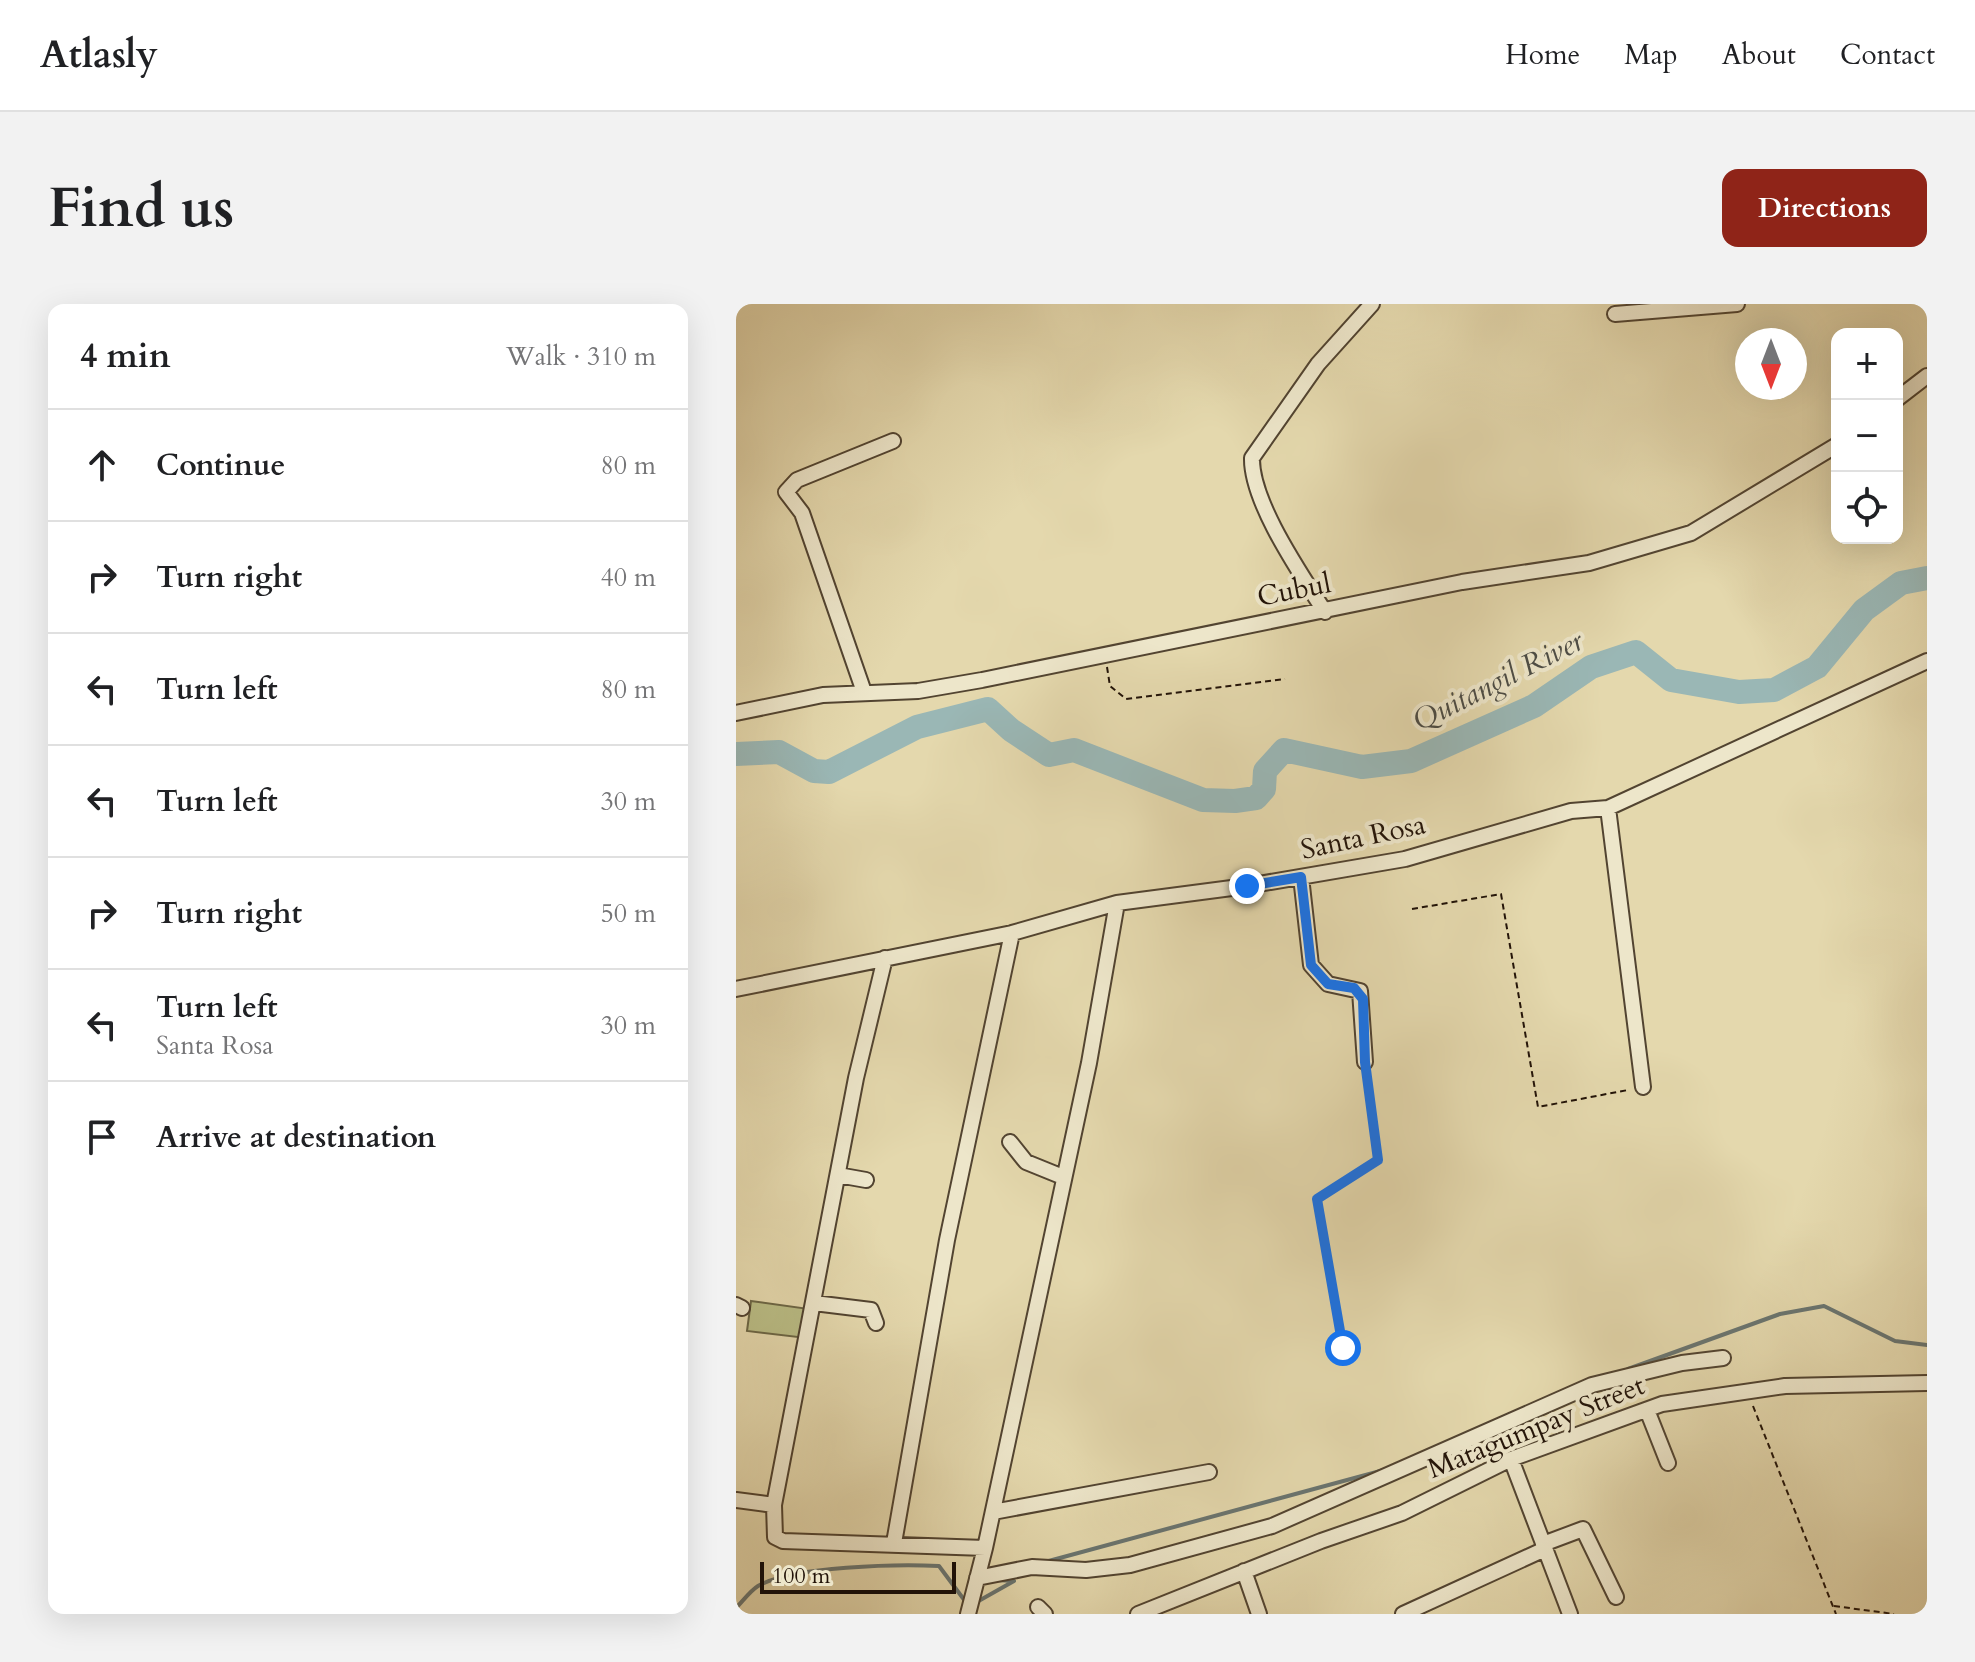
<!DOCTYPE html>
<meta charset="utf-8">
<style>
body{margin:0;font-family:Cardo,serif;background:#f2f2f2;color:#202124}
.controls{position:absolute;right:24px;top:24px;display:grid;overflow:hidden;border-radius:16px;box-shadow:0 8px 32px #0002}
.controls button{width:72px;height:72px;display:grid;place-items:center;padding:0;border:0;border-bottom:2px solid #e0e0e0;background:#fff;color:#202124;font:40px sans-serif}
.compass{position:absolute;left:999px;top:24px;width:72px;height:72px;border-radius:50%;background:#fff;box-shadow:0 8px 32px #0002;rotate:180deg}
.scale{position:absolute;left:24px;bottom:20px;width:196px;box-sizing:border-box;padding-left:8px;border:4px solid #221308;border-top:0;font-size:22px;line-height:28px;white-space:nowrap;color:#221308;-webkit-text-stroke:6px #ede6ca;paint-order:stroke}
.stop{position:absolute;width:24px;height:24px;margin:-18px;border:6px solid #1a73e8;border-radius:50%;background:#fff}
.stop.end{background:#1a73e8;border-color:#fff;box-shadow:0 2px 8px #0008}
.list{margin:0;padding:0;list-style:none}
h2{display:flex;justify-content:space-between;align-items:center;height:104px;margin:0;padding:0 32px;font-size:34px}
h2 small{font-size:26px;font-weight:400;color:#757577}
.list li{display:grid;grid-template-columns:52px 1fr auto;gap:24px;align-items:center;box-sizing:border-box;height:112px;padding:0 32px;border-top:2px solid #e0e0e0}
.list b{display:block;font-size:30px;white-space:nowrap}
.list p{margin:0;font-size:26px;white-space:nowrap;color:#757577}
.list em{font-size:26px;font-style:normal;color:#757577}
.icon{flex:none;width:44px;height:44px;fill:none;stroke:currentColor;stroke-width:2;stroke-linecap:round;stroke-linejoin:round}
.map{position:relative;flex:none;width:1191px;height:1310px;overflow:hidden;border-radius:16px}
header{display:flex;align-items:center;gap:48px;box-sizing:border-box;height:112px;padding:0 40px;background:#fff;border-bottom:2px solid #e0e0e0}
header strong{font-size:38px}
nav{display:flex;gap:44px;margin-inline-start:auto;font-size:28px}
.intro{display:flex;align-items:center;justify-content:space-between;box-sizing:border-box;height:192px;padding:0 48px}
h1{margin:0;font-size:56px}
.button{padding:20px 36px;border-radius:16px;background:#8f2418;color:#fff;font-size:28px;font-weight:700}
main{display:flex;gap:48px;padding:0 48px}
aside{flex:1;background:#fff;border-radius:16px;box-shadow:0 8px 32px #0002}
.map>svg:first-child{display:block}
.green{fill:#babd86;stroke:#6e6847;stroke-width:2}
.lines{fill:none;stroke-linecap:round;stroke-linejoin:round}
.stream{stroke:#6a7570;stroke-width:4}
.river{stroke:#9ab7b5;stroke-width:24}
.minor-casing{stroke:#524431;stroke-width:18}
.path{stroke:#221308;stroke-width:2;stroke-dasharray:6 4;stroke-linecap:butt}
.minor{stroke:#ede6ca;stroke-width:14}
.route{stroke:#1a73e8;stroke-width:10}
.labels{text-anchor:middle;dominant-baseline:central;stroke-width:8;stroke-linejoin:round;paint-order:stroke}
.street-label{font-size:28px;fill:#221308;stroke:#ede6ca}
.water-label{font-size:30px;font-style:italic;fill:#4c4c45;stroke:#ede6ca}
</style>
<header>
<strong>Atlasly</strong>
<nav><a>Home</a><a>Map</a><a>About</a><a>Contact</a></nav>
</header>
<div class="intro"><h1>Find us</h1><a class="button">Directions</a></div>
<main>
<aside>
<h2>4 min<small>Walk · 310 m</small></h2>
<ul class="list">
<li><svg class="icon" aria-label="ahead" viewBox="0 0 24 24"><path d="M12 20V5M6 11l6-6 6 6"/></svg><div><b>Continue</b></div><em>80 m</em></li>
<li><svg class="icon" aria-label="right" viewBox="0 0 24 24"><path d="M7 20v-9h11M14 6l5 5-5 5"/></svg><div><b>Turn right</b></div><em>40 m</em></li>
<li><svg class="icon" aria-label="left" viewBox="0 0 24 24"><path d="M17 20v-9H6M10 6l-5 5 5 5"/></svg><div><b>Turn left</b></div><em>80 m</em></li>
<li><svg class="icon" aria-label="left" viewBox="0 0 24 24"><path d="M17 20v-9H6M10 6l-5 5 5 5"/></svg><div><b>Turn left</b></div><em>30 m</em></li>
<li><svg class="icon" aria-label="right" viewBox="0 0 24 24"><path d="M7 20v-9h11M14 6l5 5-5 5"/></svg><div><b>Turn right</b></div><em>50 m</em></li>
<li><svg class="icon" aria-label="left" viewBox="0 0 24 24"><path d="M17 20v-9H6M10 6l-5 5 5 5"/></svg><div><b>Turn left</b><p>Santa Rosa</p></div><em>30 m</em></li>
<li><svg class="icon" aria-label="arrive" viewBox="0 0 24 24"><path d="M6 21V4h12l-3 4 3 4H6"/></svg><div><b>Arrive at destination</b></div></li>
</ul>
</aside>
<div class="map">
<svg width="1191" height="1310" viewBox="0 0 1191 1310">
<rect width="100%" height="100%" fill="#e4d8ad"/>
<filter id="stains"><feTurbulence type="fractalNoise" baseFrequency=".0025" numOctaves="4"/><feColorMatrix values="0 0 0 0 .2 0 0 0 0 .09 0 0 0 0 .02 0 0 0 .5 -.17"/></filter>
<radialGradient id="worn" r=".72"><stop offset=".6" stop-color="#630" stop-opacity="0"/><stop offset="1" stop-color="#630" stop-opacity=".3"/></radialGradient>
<!-- green -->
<path class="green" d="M15,997L73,1005L70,1034L11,1027Z"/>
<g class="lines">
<!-- stream -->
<path class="stream" d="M892,1065L1044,1010L1088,1002L1159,1037L1191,1041
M309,1258L648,1166
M239,1299L278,1277L261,1276
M0,1304C7,1297 14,1287 22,1282C56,1262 163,1260 203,1262L229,1297"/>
<!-- river -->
<path class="river" d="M0,450L43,448L78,467L93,468L181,423L252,405L275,426L313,451L338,446L467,496L499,497L520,494L528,485L529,467L548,446L626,463L675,457L798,402L855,363L900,348L935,376L1003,388L1038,386L1081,363L1128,306L1165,279L1191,274"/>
<defs>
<path id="minor" d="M879,10L1001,0
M1161,95L1191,72
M589,308C565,270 515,198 516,154L582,60L636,0
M128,388L66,209L50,188L61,176L157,137
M0,409L87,391L182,387L246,376L726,278L853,259L955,229L1101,141
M872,504L907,783
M565,573L575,661L592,680L624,687L629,758
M149,654L120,774L38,1201L39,1233L47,1237L249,1244
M0,685L276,629L381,599L511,582L669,555L835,507L872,504L1191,357
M274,838L290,858L327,873
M102,871L130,876
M78,999L135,1006L140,1019
M0,1001L6,1004
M911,1106L932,1159
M775,1155L834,1310
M0,1196L38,1201
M257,1208L473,1168
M158,1239L211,936L276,629
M807,1240L847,1225L880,1293
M508,1267L523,1310
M241,1274L296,1263L350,1266L394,1261L536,1222L856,1081L946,1059L987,1054
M302,1303L309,1310
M232,1310L249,1244L353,759L381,599
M402,1310L585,1237L666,1209L775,1155L926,1100L1049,1082L1191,1079
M667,1310L809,1245"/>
</defs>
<!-- minor casing -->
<use href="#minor" class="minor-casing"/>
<!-- path -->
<path class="path" d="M371,363L374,382L390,395L549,375
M676,605L765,590L802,803L892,786
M607,1044L581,895L642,856L631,771
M1017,1102L1100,1310
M1098,1302L1158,1310"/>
<!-- minor -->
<use href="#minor" class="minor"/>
</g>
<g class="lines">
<!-- route -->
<path class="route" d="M511,582L565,573L575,661L592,680L618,684L627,695L629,758L642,856L581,895L607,1044"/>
</g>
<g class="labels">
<!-- street labels -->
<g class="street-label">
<text transform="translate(558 286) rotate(-11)">Cubul</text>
<text transform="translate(627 533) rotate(-12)">Santa Rosa</text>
<text transform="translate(800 1123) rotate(-22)">Matagumpay Street</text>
</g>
<!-- water labels -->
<g class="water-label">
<text transform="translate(762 377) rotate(-27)">Quitangil River</text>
</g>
</g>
<rect width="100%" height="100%" filter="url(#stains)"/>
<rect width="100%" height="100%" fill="url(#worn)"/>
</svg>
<div class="controls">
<button>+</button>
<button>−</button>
<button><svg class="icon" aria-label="locate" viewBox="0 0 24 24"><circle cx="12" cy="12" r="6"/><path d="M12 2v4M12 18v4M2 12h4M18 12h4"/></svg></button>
</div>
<svg class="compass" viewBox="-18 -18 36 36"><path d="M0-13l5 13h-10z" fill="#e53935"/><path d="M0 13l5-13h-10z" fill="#757577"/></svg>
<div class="scale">100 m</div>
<div class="stop" style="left:607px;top:1044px"></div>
<div class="stop end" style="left:511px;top:582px"></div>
</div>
</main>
